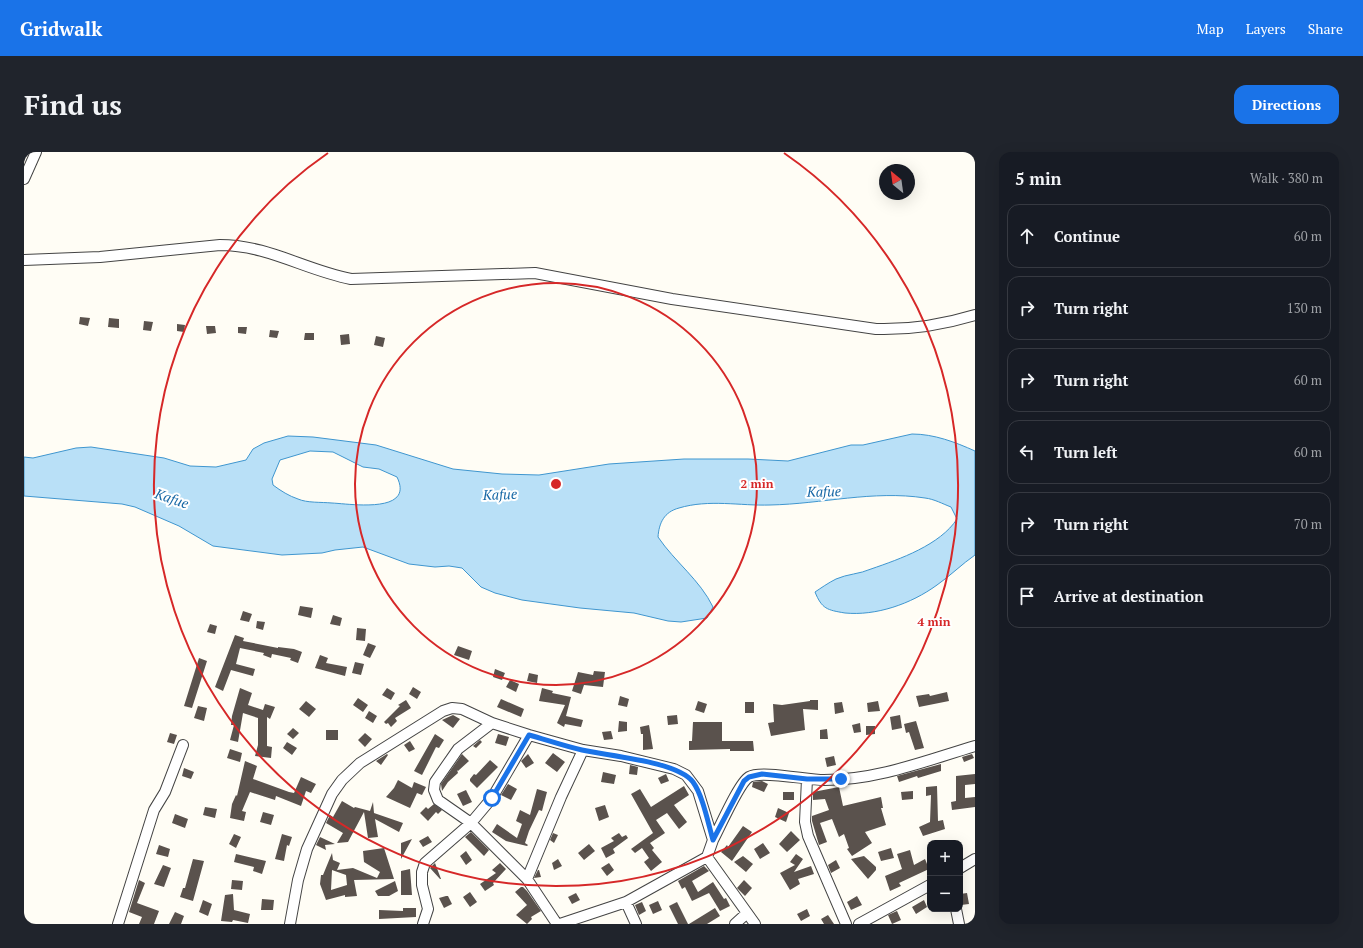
<!DOCTYPE html>
<meta charset="utf-8">
<style>
body{margin:0;font-family:"PT Serif",serif;background:#20242c;color:#f1f3f6}
.controls{position:absolute;right:12px;bottom:12px;display:grid;overflow:hidden;border-radius:8px;box-shadow:0 4px 16px #0002}
.controls button{width:36px;height:36px;display:grid;place-items:center;padding:0;border:0;border-bottom:1px solid #363941;background:#171b24;color:#f1f3f6;font:20px sans-serif}
.compass{position:absolute;left:855px;top:12px;width:36px;height:36px;border-radius:50%;background:#171b24;box-shadow:0 4px 16px #0002;rotate:331deg}
.stop{position:absolute;width:12px;height:12px;margin:-9px;border:3px solid #1a73e8;border-radius:50%;background:#fff}
.stop.end{background:#1a73e8;border-color:#fff;box-shadow:0 1px 4px #0008}
.list{margin:0;padding:0;list-style:none}
h2{display:flex;justify-content:space-between;align-items:center;height:52px;margin:0;padding:0 16px;font-size:17px}
h2 small{font-size:13px;font-weight:400;color:#9ea1a6}
.list li{display:grid;grid-template-columns:26px 1fr auto;gap:12px;align-items:center;box-sizing:border-box;height:64px;margin:0 8px 8px;padding:0 8px;border:1px solid #363941;border-radius:12px}
.list b{display:block;font-size:15px;white-space:nowrap}
.list em{font-size:13px;font-style:normal;color:#9ea1a6}
.icon{flex:none;width:22px;height:22px;fill:none;stroke:currentColor;stroke-width:2;stroke-linecap:round;stroke-linejoin:round}
.map{position:relative;flex:none;width:951px;height:772px;overflow:hidden;border-radius:12px}
header{display:flex;align-items:center;gap:24px;box-sizing:border-box;height:56px;padding:0 20px;background:#1a73e8;color:#fff}
header strong{font-size:19px}
nav{display:flex;gap:22px;margin-inline-start:auto;font-size:14px}
.intro{display:flex;align-items:center;justify-content:space-between;box-sizing:border-box;height:96px;padding:0 24px}
h1{margin:0;font-size:28px}
.button{padding:10px 18px;border-radius:12px;background:#1a73e8;color:#fff;font-size:14px;font-weight:700}
main{display:flex;gap:24px;padding:0 24px}
aside{flex:1;background:#171b24;border-radius:12px;box-shadow:0 4px 16px #0002}
.map>svg:first-child{display:block}
.water{fill:#b9e0f7;stroke:#3f96cf;fill-rule:evenodd}
.building{fill:#5a524d;fill-rule:evenodd}
.lines{fill:none;stroke-linecap:round;stroke-linejoin:round}
.minor-casing{stroke:#444;stroke-width:12}
.minor{stroke:#fff;stroke-width:10}
.route{stroke:#1a73e8;stroke-width:5}
.ring{fill:none;stroke:#d62828;stroke-width:2}
.labels{text-anchor:middle;dominant-baseline:central;stroke-width:4;stroke-linejoin:round;paint-order:stroke}
.water-label{font-size:14px;font-style:italic;fill:#1768a6;stroke:#fff}
.centre{fill:#d62828;stroke:#fff;stroke-width:2}
.ring-label{font-size:12px;text-anchor:middle;font-weight:bold;fill:#d62828;stroke:#fff;stroke-width:4;stroke-linejoin:round;paint-order:stroke}
</style>
<header>
<strong>Gridwalk</strong>
<nav><a>Map</a><a>Layers</a><a>Share</a></nav>
</header>
<div class="intro"><h1>Find us</h1><a class="button">Directions</a></div>
<main>
<div class="map">
<svg width="951" height="772" viewBox="0 0 951 772">
<rect width="100%" height="100%" fill="#fffdf5"/>
<!-- water -->
<path class="water" d="M888,282C910,282 931,290 951,299V403C938,412 926,424 913,433C887,452 852,464 821,461C803,458 798,457 791,440C797,436 804,431 812,427C823,422 836,422 847,417C876,407 916,393 933,367L927,355C919,352 910,347 901,346C849,338 798,352 746,353C716,354 685,347 655,356C640,360 635,371 634,385C651,410 676,428 689,455L683,466L657,470L644,469L610,461L556,456L498,448L471,441L457,435L438,416L425,414L411,415L385,412L339,395L311,398L298,401L258,403L189,394L155,374L111,355L98,352L0,344V305L9,306L52,296L67,295L140,306L166,314L192,315L222,308L229,297L240,291L264,284L289,285L352,293L429,317L478,322L515,323L585,312L660,307H724L764,309L827,293H839ZM286,299L309,300L339,315L355,317L373,325C391,362 327,352 308,351C297,350 283,351 274,347C265,344 257,339 249,333L248,327L256,308Z"/>
<!-- building -->
<path class="building" d="M56,165L66,166L64,174L55,172Z
M85,166L95,167V176L84,175Z
M120,169L129,170L127,179L119,178Z
M153,172L161,173L160,180L153,179Z
M182,174H191L192,181L183,182Z
M214,175H223L222,182L214,181Z
M246,178L255,179L253,186L245,185Z
M281,181H290V188H280Z
M325,182L326,192L317,193L316,183Z
M352,184L361,186L359,195L350,193Z
M276,454L289,456L287,466L274,463Z
M219,459L228,462L225,470L216,468Z
M309,463L318,466L316,474L306,472Z
M233,469L241,470L239,478L232,476Z
M186,472L193,474L191,482L183,480Z
M333,476L342,477L341,489L332,488Z
M211,483L220,486L219,489L254,496V495L270,497L278,500L274,511L266,508L267,506L248,502L247,506L239,503L240,501L216,496L212,512L231,517L229,524L207,518L199,539L191,535Z
M344,491L352,494L346,506L339,503Z
M434,494L448,499L445,508L430,503Z
M296,503L304,506L302,511L323,515L321,524L291,516Z
M175,506L183,509L168,556L160,554Z
M331,510L340,512L337,523L328,521Z
M471,517L481,521L478,528L469,525Z
M570,519L581,520L579,535L560,533L557,542L548,539L554,520L569,523Z
M505,521L514,523L513,531L503,529Z
M486,528L495,532L492,540L482,535Z
M389,535L397,540L393,547L385,542Z
M216,536L228,541L224,553L239,558L241,552L251,555L246,567L243,565V594L248,595L247,606L231,604L234,593V566L219,561L214,590L206,588L210,573H207L208,564Z
M363,536L371,541L367,548L358,543Z
M518,536L529,539L528,541L547,545L542,564L559,568L557,575L541,572L540,575L533,571L541,553L515,549Z
M923,540L925,549L895,555L892,544L905,542L906,544Z
M596,544L605,547L603,555L594,553Z
M334,546L344,553L339,560L329,553Z
M477,547L500,557L497,565L473,555Z
M382,548L387,556L371,566L373,569L367,575L364,571L362,572L360,570L376,554L374,553Z
M786,548H794V558L779,557L781,578L747,584L744,571L750,570L749,552L758,553L786,549Z
M282,549L292,557L285,565L275,557Z
M674,549L683,552L680,561L671,558Z
M854,549L856,559L844,560L843,551Z
M721,550H730V561H721Z
M818,550L820,560L811,562L810,551Z
M174,554L183,556L180,569L170,566Z
M345,559L353,564L349,571L341,566Z
M429,563L436,567L429,576L418,568Z
M653,563L654,572L644,573L643,564Z
M876,563L878,576L868,578L866,565Z
M595,569L603,570V579L594,580Z
M892,569L900,596L891,598L885,580L882,581L880,572Z
M669,570H698V589H729L730,599H706V597L665,598V589H668Z
M836,571L837,580L830,581L828,573Z
M625,573L629,597L619,598V582H617L616,575Z
M842,574H851V582L842,583Z
M269,576L275,581L269,587L263,582Z
M803,577L804,587H796V578Z
M302,578H314V588H302Z
M587,579L589,587L580,588L578,580Z
M146,581L153,583L150,592L143,590Z
M341,581L348,587L341,595L334,588Z
M411,582L420,588L415,596L412,595L398,623L390,619Z
M474,582L485,585L482,594L471,591Z
M456,588L458,590L452,596L449,594Z
M386,589L391,597L385,600L380,593Z
M263,590L273,596L268,603L259,596Z
M206,597L218,601L216,610L203,606Z
M529,601L541,610L533,620L521,611Z
M363,602L364,603L357,613L352,609Z
M438,602L445,609L434,619L433,618L434,621L424,630L418,639L417,632Z
M504,602L510,611L502,616L497,609Z
M948,602L950,606L940,610L938,605Z
M810,604L812,613L803,615L801,606Z
M466,608L474,615L453,636L446,629V627L450,622L452,623Z
M221,609L233,614L229,627L265,640L270,641L277,625L292,632L287,641L282,639L277,654L252,644L251,648L226,640L218,659L222,660L220,669L206,666L208,652L212,643L213,644Z
M917,612V619L894,626L893,624L875,630L873,624Z
M606,613L614,615L613,623L605,622Z
M160,616L170,620L167,627L158,624Z
M579,620L592,623L590,632L577,630Z
M642,622L645,629L637,632L634,626Z
M951,622V632L941,633V646L951,645V655L928,658L927,650L932,649V624Z
M374,628L388,636L390,630L402,635L398,643L393,641L386,656L362,645L370,636Z
M738,629L744,632L740,640L728,635L729,630Z
M484,632L493,637L487,648L477,643Z
M660,634L665,643L650,653L663,670L655,677L643,661L632,668L641,681L626,691L630,696L628,698L638,710L627,719L620,710L625,706L618,696L611,701L607,697L629,681L607,642L616,637L627,655Z
M913,634L914,669L919,668L921,677L899,684L895,675L906,670L907,643L902,644V635Z
M815,635L819,654L857,645L859,656H857L862,673L841,680L848,691L828,704L823,697L825,696L820,682L815,685L808,667L796,671L803,690L795,693L788,669V664L805,658L801,647L789,648V640Z
M513,637L523,640L518,659L515,658L505,679L501,691L504,693L503,694L482,689L468,680L473,672L493,686L498,672L492,669L496,658L506,663Z
M442,638L448,650L439,654L433,642Z
M889,639V647L878,648L877,640Z
M759,640H770V648H759Z
M318,649L330,656L331,655L346,659L349,650L350,661L379,671L375,680L351,667L354,685L344,686L340,660L324,690L313,691L319,681L302,671L306,663L309,665Z
M410,652L418,658L414,662L412,660L404,669L396,661L402,655L404,657Z
M581,653L585,665L575,669L571,656Z
M181,655L193,657L191,666L179,663Z
M754,656L765,661L762,670L751,665Z
M239,660L250,663L247,673L236,670Z
M151,662L164,667L161,676L148,671Z
M719,674L728,680L708,709L697,700L703,693L704,695Z
M767,679L776,688L763,700L755,692Z
M447,680L465,698L460,704L441,685Z
M529,681L534,683L530,691L526,688Z
M595,681L598,685L602,683L604,686L589,697L591,701L582,706L577,696L590,689L587,686Z
M210,682L217,685L212,696L205,692Z
M258,682L268,685L265,694L263,693L260,709L251,707Z
M404,684L408,690L399,695L395,689Z
M296,685L311,692L301,693L302,698L292,693Z
M388,687L377,707V691Z
M739,691L746,701L736,707L730,697Z
M565,692L571,699L560,708L554,701Z
M135,693L146,697L144,705L132,702Z
M360,696L370,727L330,728L333,744L321,745V743L302,748L296,732L297,723H299L308,701L309,708L316,711L313,718L329,716L353,726L356,720L340,710L339,699ZM308,718L322,723L323,733L307,738Z
M867,696L870,706L857,709L854,700Z
M886,698L890,713L901,707L905,717L875,731L877,734L866,739L861,724L878,717L873,702Z
M442,699L448,708L442,713L436,704Z
M212,702L242,709L238,722L229,719L230,715L210,710Z
M772,702L779,707L770,720L787,714L790,722L774,727L776,732L766,738L756,721L771,713L766,710Z
M719,704L729,712L722,720L710,710Z
M840,704L852,715V718L844,727L827,707Z
M169,707L180,709L169,749L156,745L159,736H161Z
M534,707L538,714L530,718L528,711Z
M812,708L816,716L807,721L804,713Z
M411,711L417,727H416L406,716Z
M476,711L482,717L469,731L470,733L461,739L456,732L472,721L468,718Z
M585,711L590,718L583,724L577,716Z
M139,713L147,716L140,735L130,732Z
M680,714L685,719L668,729L674,740L689,730L700,747L702,746L706,754L696,759L685,741L668,749L661,735L658,737L654,729Z
M386,717L388,743H377V719Z
M514,718H515L517,725L510,726Z
M115,728L121,731L113,751L135,759L130,772H115L118,765L105,760Z
M208,728L219,729L218,738L207,737Z
M720,728L728,736L721,744L713,736Z
M371,729L374,739L365,744H354L351,739Z
M497,735H499L503,739L517,759L507,765L508,767L503,772L492,763L503,753L491,740Z
M446,740L453,750L446,755L439,745Z
M552,741L556,748L548,752L544,745Z
M943,741L945,752L937,753L936,742Z
M209,742L210,758L226,762L224,771L209,768L208,770L197,769L201,743Z
M422,744H424L428,752L420,756L415,746Z
M833,744L838,753L827,758L823,750Z
M238,747L250,748L249,758H237Z
M179,748L188,752L184,764L175,760Z
M900,748L903,755L892,762L888,755Z
M634,749L638,758L629,762L625,753Z
M618,750L622,759L615,763L611,753Z
M653,750L664,772H654L645,754Z
M379,756H392V765L355,767V758L379,759Z
M691,756L696,764L683,772H665Z
M783,757L786,764L777,769L773,762Z
M873,759L877,768L868,772L864,763Z
M151,760L160,764L157,772H145Z
M804,763L810,772H800L797,767Z"/>
<g class="lines">
<defs>
<path id="minor" d="M0,27L12,0
M0,108L76,105L196,93C244,93 281,118 327,127L511,121L648,147L852,177C886,178 918,173 951,163
M468,571L434,597L411,630L410,638L414,648L447,671L503,727L533,772
M783,627L781,670L784,684L822,772
M689,688C696,675 715,631 725,625C737,618 783,628 800,628C853,628 901,609 951,594
M936,716L951,707
M503,727L537,645L559,598
M602,750L612,772
M932,757L935,772
M94,772L130,658L141,640L159,593
M266,772L274,728L283,697L308,642L318,628L336,611L419,559L428,556L438,557L468,571L505,583L559,598L597,604L650,617L662,623L674,639L689,688L683,705L731,772
M399,772L404,757L398,733V720L401,711L447,671L468,646L505,583
M536,772L602,750L683,705
M711,772L722,762
M835,772L906,733"/>
</defs>
<!-- minor casing -->
<use href="#minor" class="minor-casing"/>
<!-- minor -->
<use href="#minor" class="minor"/>
</g>
<g class="lines">
<!-- route -->
<path class="route" d="M468,646L505,583C523,588 540,594 558,598C584,604 653,609 669,630C679,644 684,671 689,688L720,629L725,625L738,622L783,627H817"/>
</g>
<!-- distance rings -->
<g class="ring">
<circle cx="532" cy="332" r="201"/>
<path d="M760 1A402 402 0 1 1 304 1"/>
</g>
<g class="labels">
<!-- water labels -->
<g class="water-label">
<text transform="translate(800 339) rotate(-1)">Kafue</text>
<text transform="translate(476 342) rotate(-2)">Kafue</text>
<text transform="translate(148 346) rotate(19)">Kafue</text>
</g>
</g>
<circle cx="532" cy="332" r="6" class="centre"/>
<g class="ring-label">
<text x="733" y="336">2 min</text>
<text x="910" y="474">4 min</text>
</g>
</svg>
<div class="controls">
<button>+</button>
<button>−</button>
</div>
<svg class="compass" viewBox="-18 -18 36 36"><path d="M0-13l5 13h-10z" fill="#e53935"/><path d="M0 13l5-13h-10z" fill="#9ea1a6"/></svg>
<div class="stop" style="left:468px;top:646px"></div>
<div class="stop end" style="left:817px;top:627px"></div>
</div>
<aside>
<h2>5 min<small>Walk · 380 m</small></h2>
<ul class="list">
<li><svg class="icon" aria-label="ahead" viewBox="0 0 24 24"><path d="M12 20V5M6 11l6-6 6 6"/></svg><div><b>Continue</b></div><em>60 m</em></li>
<li><svg class="icon" aria-label="right" viewBox="0 0 24 24"><path d="M7 20v-9h11M14 6l5 5-5 5"/></svg><div><b>Turn right</b></div><em>130 m</em></li>
<li><svg class="icon" aria-label="right" viewBox="0 0 24 24"><path d="M7 20v-9h11M14 6l5 5-5 5"/></svg><div><b>Turn right</b></div><em>60 m</em></li>
<li><svg class="icon" aria-label="left" viewBox="0 0 24 24"><path d="M17 20v-9H6M10 6l-5 5 5 5"/></svg><div><b>Turn left</b></div><em>60 m</em></li>
<li><svg class="icon" aria-label="right" viewBox="0 0 24 24"><path d="M7 20v-9h11M14 6l5 5-5 5"/></svg><div><b>Turn right</b></div><em>70 m</em></li>
<li><svg class="icon" aria-label="arrive" viewBox="0 0 24 24"><path d="M6 21V4h12l-3 4 3 4H6"/></svg><div><b>Arrive at destination</b></div></li>
</ul>
</aside>
</main>
